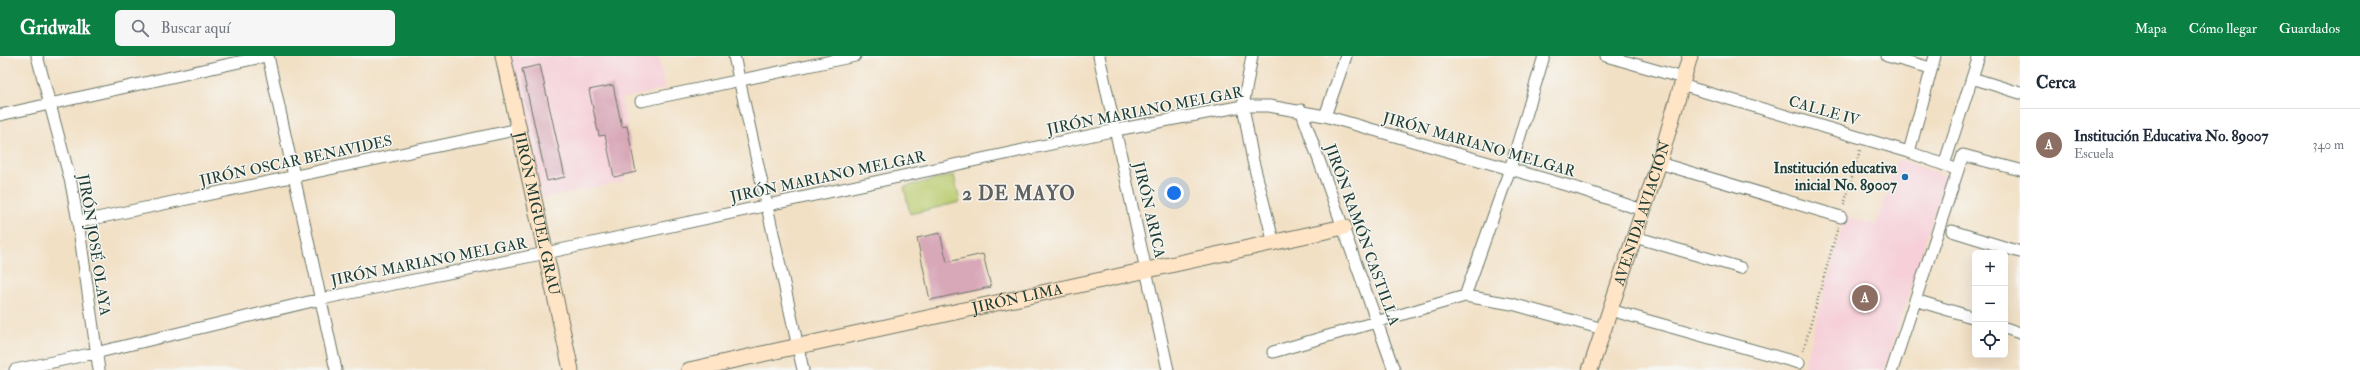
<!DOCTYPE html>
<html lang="es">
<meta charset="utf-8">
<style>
body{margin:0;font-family:"IM FELL Double Pica",serif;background:#f6f6f7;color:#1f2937}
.controls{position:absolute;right:12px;bottom:12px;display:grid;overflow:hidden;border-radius:6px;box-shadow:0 4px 16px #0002}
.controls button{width:36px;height:36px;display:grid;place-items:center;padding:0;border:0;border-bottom:1px solid #e0e1e3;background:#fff;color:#1f2937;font:20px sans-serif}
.you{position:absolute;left:1174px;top:137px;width:14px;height:14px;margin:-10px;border:3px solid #fff;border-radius:50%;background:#1a73e8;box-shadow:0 0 0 6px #1a73e833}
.badge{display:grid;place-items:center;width:26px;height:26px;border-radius:50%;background:#0b8043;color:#fff;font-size:13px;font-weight:700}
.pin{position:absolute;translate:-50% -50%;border:2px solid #fff;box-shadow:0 1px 4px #0006}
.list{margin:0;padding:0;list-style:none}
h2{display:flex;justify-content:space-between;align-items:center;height:52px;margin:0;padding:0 16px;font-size:17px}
h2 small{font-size:13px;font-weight:400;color:#747a83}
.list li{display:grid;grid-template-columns:26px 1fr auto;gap:12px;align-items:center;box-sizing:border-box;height:72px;padding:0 16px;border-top:1px solid #e0e1e3}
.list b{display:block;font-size:15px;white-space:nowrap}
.list p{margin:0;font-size:13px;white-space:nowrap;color:#747a83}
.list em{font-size:13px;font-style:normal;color:#747a83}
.icon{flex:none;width:22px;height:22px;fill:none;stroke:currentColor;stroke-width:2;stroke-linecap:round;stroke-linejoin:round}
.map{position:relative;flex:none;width:2020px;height:314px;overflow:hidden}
header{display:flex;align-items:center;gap:24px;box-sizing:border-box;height:56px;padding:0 20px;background:#0b8043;color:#fff}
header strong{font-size:19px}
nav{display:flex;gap:22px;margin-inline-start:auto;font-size:14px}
.search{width:280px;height:36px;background:#f6f6f7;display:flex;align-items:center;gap:10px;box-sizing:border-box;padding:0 14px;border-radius:6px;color:#747a83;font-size:15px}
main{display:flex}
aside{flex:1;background:#fff}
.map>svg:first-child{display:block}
.built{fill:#f6cfd8}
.green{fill:#bacb6e;stroke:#6c8451}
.building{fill:#d8a7b8}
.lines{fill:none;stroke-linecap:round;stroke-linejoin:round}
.street-casing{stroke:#697667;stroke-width:13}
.secondary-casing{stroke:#697667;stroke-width:17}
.path{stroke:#697667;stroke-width:2.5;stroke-dasharray:1 3;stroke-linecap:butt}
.street{stroke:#fff;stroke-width:11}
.secondary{stroke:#ffe4c6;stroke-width:15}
.poi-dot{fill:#1f6fb2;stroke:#f6f6f2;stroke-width:1.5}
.labels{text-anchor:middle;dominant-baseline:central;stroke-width:3;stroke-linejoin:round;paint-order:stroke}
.street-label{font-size:15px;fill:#1f3d34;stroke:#f6f6f2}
.poi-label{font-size:15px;font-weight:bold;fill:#1f3d34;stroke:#f6f6f2;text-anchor:end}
.district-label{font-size:19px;font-weight:bold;letter-spacing:1px;fill:#606262;stroke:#f6f6f2}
</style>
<header>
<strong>Gridwalk</strong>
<div class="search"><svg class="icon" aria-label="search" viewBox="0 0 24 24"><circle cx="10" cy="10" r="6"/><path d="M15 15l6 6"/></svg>Buscar aquí</div>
<nav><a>Mapa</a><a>Cómo llegar</a><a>Guardados</a></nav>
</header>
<main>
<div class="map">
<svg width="2020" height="314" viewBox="0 0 2020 314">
<rect width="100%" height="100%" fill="#f6f6f2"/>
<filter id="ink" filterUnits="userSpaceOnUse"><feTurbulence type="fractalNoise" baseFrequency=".025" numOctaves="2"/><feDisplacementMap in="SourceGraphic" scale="8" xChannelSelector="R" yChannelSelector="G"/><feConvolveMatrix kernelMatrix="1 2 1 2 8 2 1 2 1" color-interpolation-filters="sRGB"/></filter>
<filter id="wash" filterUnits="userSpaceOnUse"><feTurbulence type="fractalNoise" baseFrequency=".012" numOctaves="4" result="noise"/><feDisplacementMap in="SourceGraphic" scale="16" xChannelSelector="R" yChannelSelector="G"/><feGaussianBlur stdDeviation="0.9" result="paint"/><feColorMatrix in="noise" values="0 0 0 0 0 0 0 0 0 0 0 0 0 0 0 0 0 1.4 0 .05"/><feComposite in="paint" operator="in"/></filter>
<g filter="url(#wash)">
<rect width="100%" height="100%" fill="#f2e0c5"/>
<!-- built -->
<path class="built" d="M510,0H658L665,33L621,43L636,116L624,119L625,125L540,143Z
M1897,103L1946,120L1885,314H1803L1845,160L1876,169Z"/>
<!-- green -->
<path class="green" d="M954,119L960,146L910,158L904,131Z"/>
<g id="blocks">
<!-- building -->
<path class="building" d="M540,9L565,121L547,125L522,13Z
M613,29L622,71L627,70L636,116L614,121L605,79L599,80L589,34Z
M940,177L947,206L983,198L991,231L930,244L917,182Z"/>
</g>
</g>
<g filter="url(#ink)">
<use href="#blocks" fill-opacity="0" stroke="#697667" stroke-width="1"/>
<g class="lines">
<defs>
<path id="street" d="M37,0L71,127L78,166L99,314
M268,0L336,314
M734,0L803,314
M1099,0L1168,314
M1252,0L1243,50L1253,105L1274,188
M1606,0L1683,22
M1887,0L1931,12
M1972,22L2020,37
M1681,29L1909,96L1958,114
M641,45L855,0
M1301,54L1394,314
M0,59L266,0
M1325,60L1346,0
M1909,96L1935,0
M1659,107L1841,161
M1944,109L1979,0
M78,166L519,73
M1952,175L2020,196
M1635,181L1741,212
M1465,240L1510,113L1544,0
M1915,244L1975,262
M1610,254L1799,307
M2005,272L2020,277
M1273,296L1465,240L1512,248L1603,273
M15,314L95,297L321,243L546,197L1116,74L1243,50H1269L1325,60L1580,133L1642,154
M1892,314L1963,99L2020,114"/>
<g id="secondary">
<path id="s1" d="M503,0L571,314"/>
<path id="s2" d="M689,314L1344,171"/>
<path id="s3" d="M1590,314L1659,107L1690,0"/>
</g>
</defs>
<!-- street casing -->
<use href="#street" class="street-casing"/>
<!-- secondary casing -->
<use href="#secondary" class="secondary-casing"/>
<!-- path -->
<path class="path" d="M1844,149L1860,94
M1803,295L1838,171"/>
<!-- street -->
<use href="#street" class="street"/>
<!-- secondary -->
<use href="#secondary" class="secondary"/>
</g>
</g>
<!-- markers -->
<circle class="poi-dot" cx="1905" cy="121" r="4"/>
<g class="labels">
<!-- street labels -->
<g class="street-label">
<text transform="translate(1145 55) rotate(-11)">JIRÓN MARIANO MELGAR</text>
<text transform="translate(1824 55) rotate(16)">CALLE IV</text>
<text transform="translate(1479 89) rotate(16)">JIRÓN MARIANO MELGAR</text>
<text transform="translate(296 105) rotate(-12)">JIRÓN OSCAR BENAVIDES</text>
<text transform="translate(828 121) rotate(-12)">JIRÓN MARIANO MELGAR</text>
<text transform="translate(1149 154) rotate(77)">JIRÓN ARICA</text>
<text stroke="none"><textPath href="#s1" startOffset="161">JIRÓN MIGUEL GRAU</textPath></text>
<text stroke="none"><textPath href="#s3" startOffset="165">AVENIDA AVIACIÓN</textPath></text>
<text transform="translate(1362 179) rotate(70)">JIRÓN RAMÓN CASTILLA</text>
<text transform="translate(94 189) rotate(81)">JIRÓN JOSÉ OLAYA</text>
<text transform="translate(429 206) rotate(-11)">JIRÓN MARIANO MELGAR</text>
<text stroke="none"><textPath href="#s2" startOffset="336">JIRÓN LIMA</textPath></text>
</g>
<!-- poi labels -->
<g class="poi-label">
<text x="1897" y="112">Institución educativa<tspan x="1897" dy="17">inicial No. 89007</tspan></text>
</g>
<!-- district labels -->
<g class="district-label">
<text x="1019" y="138">2 DE MAYO</text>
</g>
</g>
</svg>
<div class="controls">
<button>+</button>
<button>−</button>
<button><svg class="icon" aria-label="locate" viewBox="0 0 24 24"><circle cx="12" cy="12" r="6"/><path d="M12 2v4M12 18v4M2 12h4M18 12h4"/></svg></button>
</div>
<div class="you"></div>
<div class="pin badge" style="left:1865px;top:242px;background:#8d6e63">A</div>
</div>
<aside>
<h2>Cerca<small></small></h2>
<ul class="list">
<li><span class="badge" style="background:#8d6e63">A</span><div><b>Institución Educativa No. 89007</b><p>Escuela</p></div><em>340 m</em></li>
</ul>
</aside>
</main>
